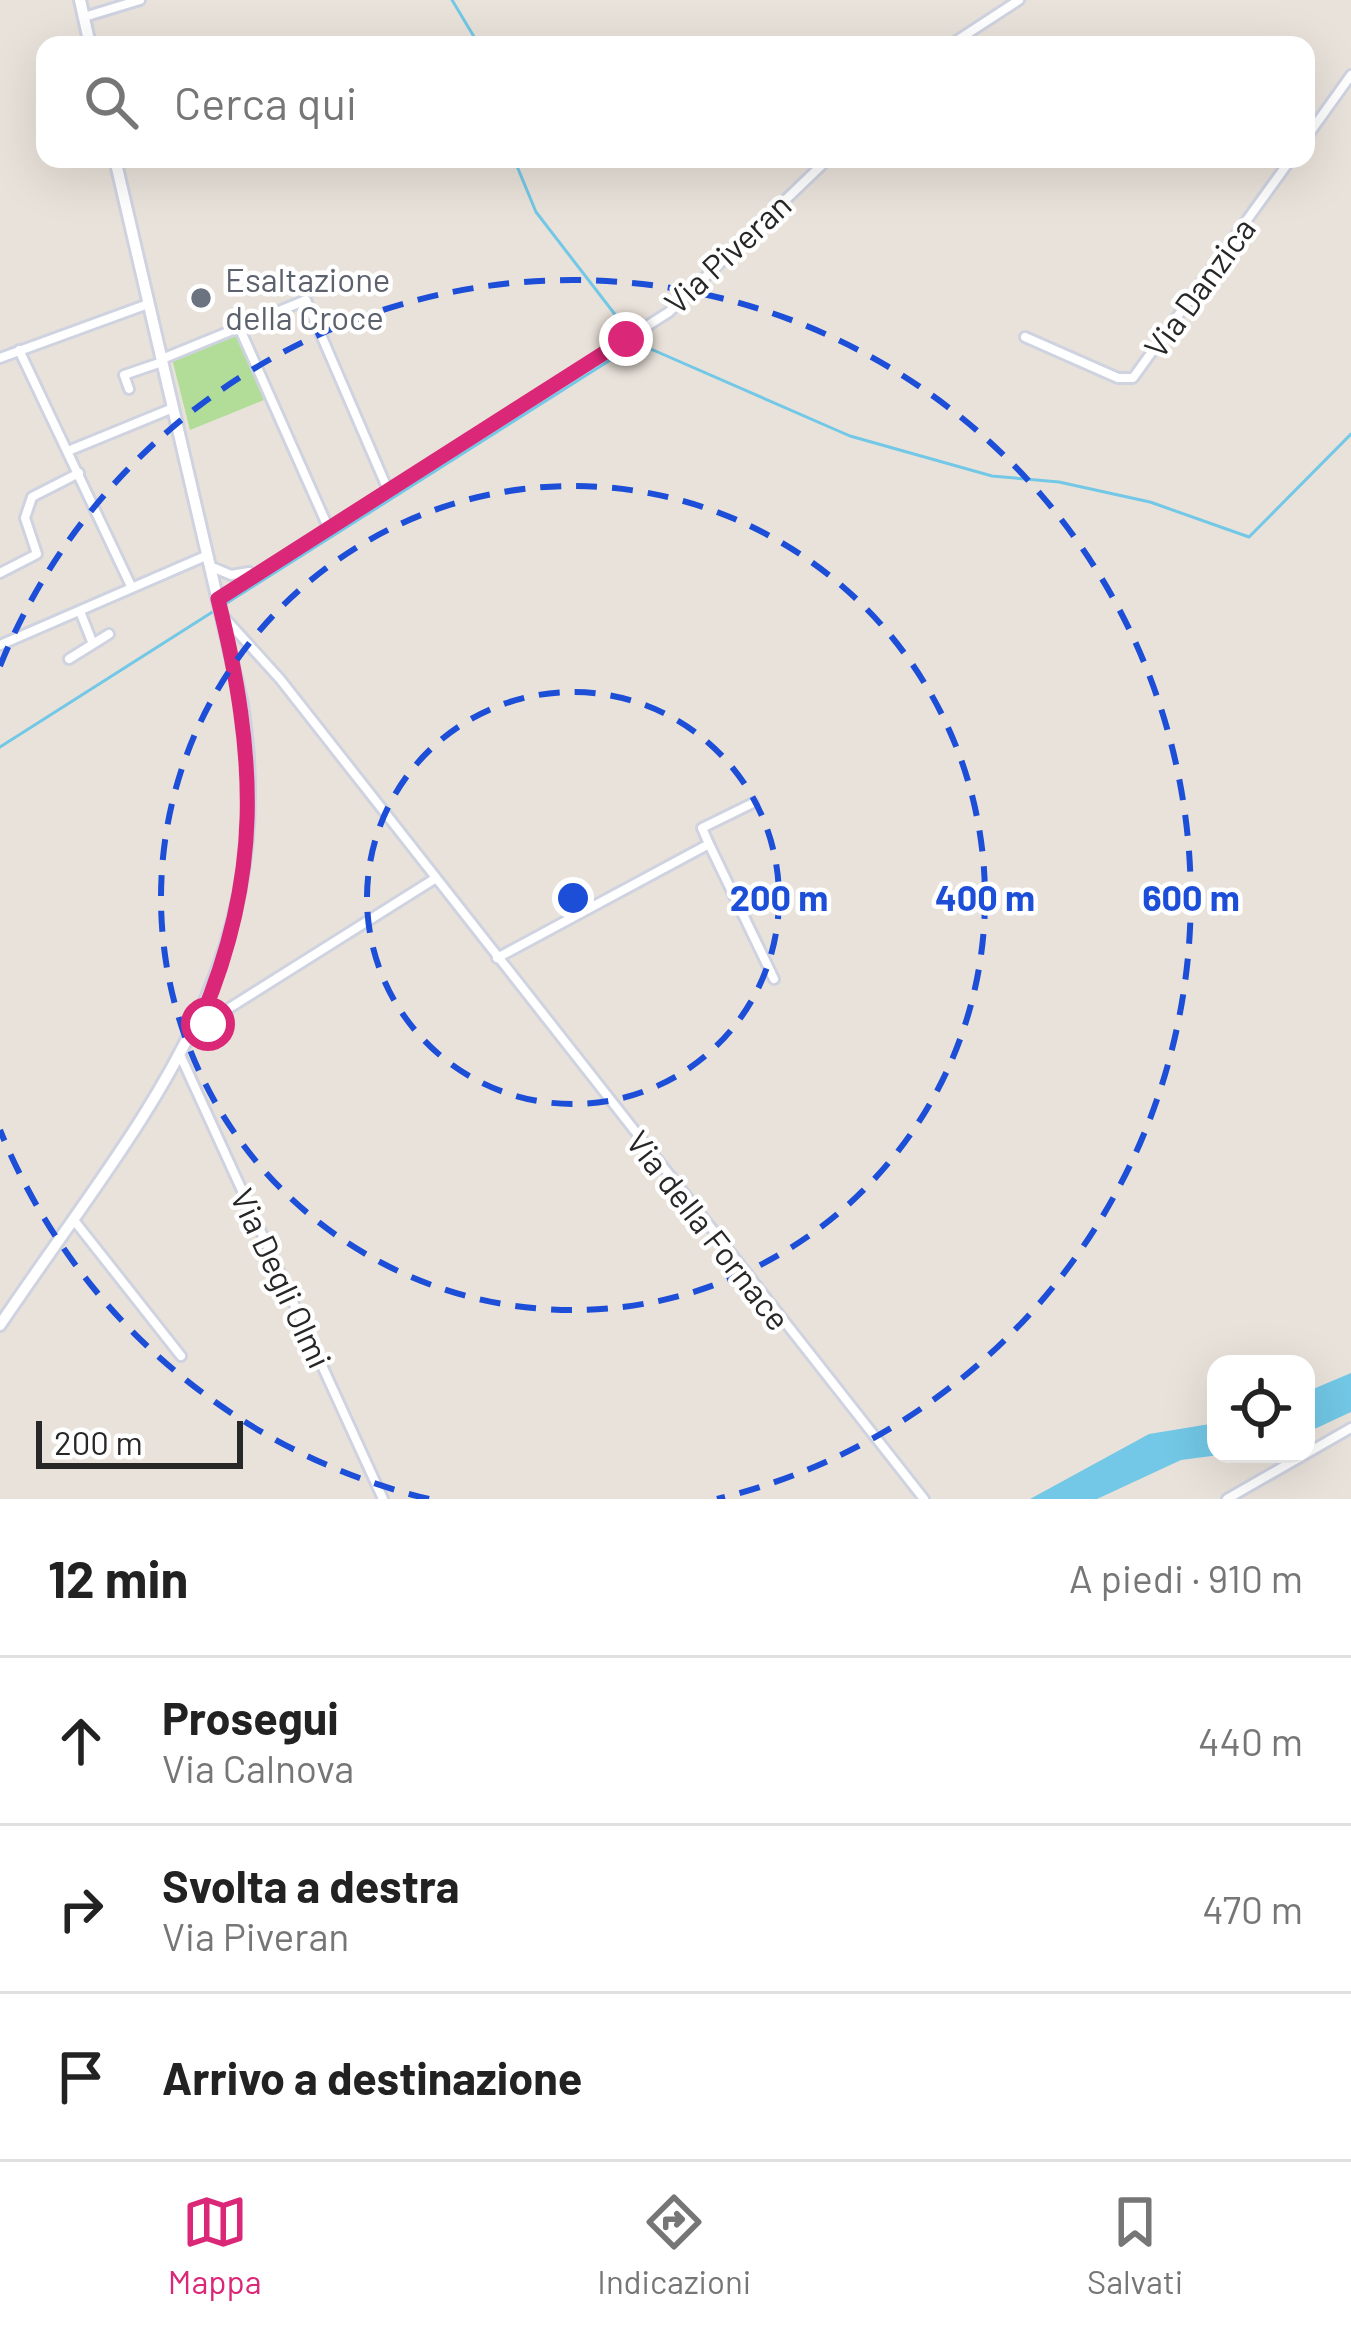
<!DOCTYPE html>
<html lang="it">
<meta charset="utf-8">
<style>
body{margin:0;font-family:Barlow,sans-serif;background:#f6f6f6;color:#222}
.controls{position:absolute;right:36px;bottom:36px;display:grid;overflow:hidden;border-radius:24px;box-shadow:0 12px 48px #0002}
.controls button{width:108px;height:108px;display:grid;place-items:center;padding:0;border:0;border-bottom:3px solid #e0e0e0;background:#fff;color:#222;font:60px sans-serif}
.scale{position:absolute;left:36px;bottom:30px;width:207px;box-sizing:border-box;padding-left:12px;border:6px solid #272727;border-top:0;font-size:33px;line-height:42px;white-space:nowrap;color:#272727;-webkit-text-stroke:9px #fff;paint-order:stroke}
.stop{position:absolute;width:36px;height:36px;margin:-27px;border:9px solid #db2777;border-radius:50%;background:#fff}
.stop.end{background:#db2777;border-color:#fff;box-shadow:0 3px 12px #0008}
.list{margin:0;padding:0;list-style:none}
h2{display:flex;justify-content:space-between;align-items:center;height:156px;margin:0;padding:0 48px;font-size:51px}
h2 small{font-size:39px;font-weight:400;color:#767676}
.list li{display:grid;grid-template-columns:78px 1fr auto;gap:36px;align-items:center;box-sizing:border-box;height:168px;padding:0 48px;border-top:3px solid #e0e0e0}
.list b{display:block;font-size:45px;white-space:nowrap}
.list p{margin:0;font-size:39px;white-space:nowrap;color:#767676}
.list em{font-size:39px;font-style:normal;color:#767676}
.icon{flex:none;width:66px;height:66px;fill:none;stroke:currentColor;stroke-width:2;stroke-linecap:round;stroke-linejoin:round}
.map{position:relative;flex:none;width:1351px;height:1499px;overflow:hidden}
.search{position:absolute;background:#fff;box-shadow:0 12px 48px #0002;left:36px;right:36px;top:36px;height:132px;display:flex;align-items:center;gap:30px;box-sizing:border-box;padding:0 42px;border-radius:24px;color:#767676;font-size:45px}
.sheet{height:660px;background:#fff}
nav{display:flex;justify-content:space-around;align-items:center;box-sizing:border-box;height:168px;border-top:3px solid #e0e0e0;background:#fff;font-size:33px;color:#767676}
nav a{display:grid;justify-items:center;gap:6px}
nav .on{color:#db2777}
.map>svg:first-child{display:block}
.green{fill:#b1dd99}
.water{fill:#72c8e6}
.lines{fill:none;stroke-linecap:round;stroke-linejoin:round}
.stream{stroke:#72c8e6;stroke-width:3}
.street-casing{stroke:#cfd3e0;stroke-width:14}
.secondary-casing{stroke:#cfd3e0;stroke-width:16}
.street{stroke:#fff;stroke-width:8}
.secondary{stroke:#fff;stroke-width:10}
.route{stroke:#db2777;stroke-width:15}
.ring{fill:none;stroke:#1d4ed8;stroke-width:6;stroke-dasharray:21 15}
.worship-dot{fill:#6b7280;stroke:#fff;stroke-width:4.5}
.labels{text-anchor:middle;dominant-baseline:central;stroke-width:9;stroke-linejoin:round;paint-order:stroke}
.street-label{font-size:33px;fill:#272727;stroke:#fff}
.worship-label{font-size:33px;fill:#5b616d;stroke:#fff;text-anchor:start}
.centre{fill:#1d4ed8;stroke:#fff;stroke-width:6}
.ring-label{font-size:36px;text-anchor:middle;font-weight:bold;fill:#1d4ed8;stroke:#fff;stroke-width:9;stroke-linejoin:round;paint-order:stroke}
</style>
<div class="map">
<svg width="1351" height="1499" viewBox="0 0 1351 1499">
<rect width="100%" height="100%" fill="#e9e2da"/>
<!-- green -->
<path class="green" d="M237,336L264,400L190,430L172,359Z"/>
<!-- water -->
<path class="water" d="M1351,1373V1412L1306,1433V1392Z
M1216,1423V1454H1227L1181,1460L1097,1499H1030L1149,1434Z"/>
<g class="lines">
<!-- stream -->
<path class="stream" d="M452,0L479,45
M514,159L536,212L627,330
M222,606L637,343L850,436L992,476L1059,482L1150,502L1249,537L1351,434
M0,747L214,611"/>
<defs>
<path id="street" d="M84,17L140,0
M950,45L1019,0
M1306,138L1351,75
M239,327L328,527
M1025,337L1118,378H1133L1291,159
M19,350L131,586
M0,358L148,304
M162,359L306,300L388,490
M129,389L124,375L162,362
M68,451L173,408
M212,567L231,575L249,572
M0,573L37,554L25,518L32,497L79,473
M219,598L669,312L828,159
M81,614L93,644
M222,615L280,679L924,1499
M0,645L208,555
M69,659L109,634
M709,844L702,828L753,803
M497,958L709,844L774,979
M196,1029L436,878
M181,1057L383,1499
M73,1219L181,1356
M1227,1499L1351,1428"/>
<path id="secondary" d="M80,0L90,45
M0,1325C138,1120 283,969 242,704L115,159"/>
</defs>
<!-- street casing -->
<use href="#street" class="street-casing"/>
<!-- secondary casing -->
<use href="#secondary" class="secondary-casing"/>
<!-- street -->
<use href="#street" class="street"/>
<!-- secondary -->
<use href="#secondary" class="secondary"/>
</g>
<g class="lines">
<!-- route -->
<path class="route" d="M208,1024L196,1030C264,879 257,756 218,599L626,339"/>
</g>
<!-- distance rings -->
<g class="ring">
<circle cx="573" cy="898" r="206"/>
<circle cx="573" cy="898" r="412"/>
<path d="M429 1499A618 618 0 0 1 0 1130M0 666A618 618 0 1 1 717 1499"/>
</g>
<!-- markers -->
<circle class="worship-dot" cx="201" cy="298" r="12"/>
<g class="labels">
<!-- street labels -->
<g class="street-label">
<text transform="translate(727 253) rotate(-43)">Via Piveran</text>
<text transform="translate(1199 287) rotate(-54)">Via Danzica</text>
<text transform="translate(709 1230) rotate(52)">Via della Fornace</text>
<text transform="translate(282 1278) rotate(65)">Via Degli Olmi</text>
</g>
<!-- worship labels -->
<g class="worship-label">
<text x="225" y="279">Esaltazione<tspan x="225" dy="38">della Croce</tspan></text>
</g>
</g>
<circle cx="573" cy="898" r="18" class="centre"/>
<g class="ring-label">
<text x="779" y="911">200 m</text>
<text x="985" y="911">400 m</text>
<text x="1191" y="911">600 m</text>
</g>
</svg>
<div class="controls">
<button><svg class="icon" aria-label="locate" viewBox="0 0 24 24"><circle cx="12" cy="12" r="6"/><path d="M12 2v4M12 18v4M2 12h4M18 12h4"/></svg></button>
</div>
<div class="scale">200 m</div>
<div class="stop" style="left:208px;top:1024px"></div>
<div class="stop end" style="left:626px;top:339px"></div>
<div class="search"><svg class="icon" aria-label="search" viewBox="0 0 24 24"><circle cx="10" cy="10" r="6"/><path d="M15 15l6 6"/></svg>Cerca qui</div>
</div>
<section class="sheet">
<h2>12 min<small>A piedi · 910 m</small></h2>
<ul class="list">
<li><svg class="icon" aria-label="ahead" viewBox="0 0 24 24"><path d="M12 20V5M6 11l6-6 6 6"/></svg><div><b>Prosegui</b><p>Via Calnova</p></div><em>440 m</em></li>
<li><svg class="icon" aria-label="right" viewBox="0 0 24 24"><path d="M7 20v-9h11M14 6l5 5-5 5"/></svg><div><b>Svolta a destra</b><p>Via Piveran</p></div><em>470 m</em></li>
<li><svg class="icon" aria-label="arrive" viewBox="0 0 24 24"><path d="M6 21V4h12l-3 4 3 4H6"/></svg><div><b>Arrivo a destinazione</b></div></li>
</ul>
</section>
<nav>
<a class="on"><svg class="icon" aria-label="map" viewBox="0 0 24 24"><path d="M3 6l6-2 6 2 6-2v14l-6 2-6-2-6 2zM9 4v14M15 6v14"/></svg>Mappa</a>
<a><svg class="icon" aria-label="directions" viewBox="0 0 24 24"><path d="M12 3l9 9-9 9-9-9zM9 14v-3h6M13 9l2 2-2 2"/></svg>Indicazioni</a>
<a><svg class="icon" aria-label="saved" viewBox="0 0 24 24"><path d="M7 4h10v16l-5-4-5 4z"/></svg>Salvati</a>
</nav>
